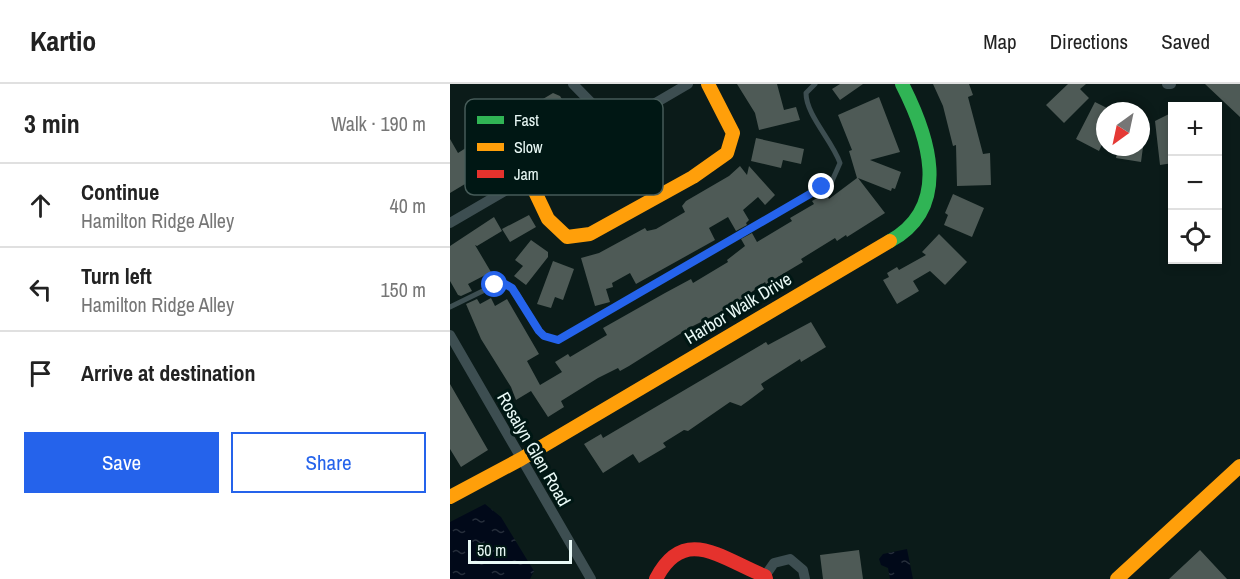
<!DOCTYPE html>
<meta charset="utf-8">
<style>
body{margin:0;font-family:"Archivo Narrow",sans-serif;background:#f6f6f6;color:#222}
.controls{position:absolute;right:18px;top:18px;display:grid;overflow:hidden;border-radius:0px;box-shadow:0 3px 9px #0003}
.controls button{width:54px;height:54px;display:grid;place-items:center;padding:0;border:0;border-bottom:2px solid #e0e0e0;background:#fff;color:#222;font:30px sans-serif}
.compass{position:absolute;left:646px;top:18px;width:54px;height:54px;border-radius:50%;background:#fff;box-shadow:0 3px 9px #0003;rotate:213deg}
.scale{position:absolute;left:18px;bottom:15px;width:104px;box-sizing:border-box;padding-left:6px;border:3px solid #e9f9f6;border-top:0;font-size:16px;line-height:21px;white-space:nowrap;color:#e9f9f6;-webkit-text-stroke:4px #001714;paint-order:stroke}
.stop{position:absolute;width:18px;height:18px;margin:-14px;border:4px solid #2563eb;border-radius:50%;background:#fff}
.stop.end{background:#2563eb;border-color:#fff;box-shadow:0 2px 6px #0008}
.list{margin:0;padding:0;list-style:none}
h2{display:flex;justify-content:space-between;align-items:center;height:78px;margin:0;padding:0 24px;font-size:26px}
h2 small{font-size:20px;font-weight:400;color:#767676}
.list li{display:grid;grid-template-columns:39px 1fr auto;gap:18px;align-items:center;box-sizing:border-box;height:84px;padding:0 24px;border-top:2px solid #e0e0e0}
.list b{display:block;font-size:22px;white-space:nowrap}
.list p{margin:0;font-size:20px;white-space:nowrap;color:#767676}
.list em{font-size:20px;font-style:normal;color:#767676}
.actions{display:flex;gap:12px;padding:18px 24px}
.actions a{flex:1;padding:14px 0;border:2px solid #2563eb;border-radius:0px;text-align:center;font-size:21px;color:#2563eb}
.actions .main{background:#2563eb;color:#fff}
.icon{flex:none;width:33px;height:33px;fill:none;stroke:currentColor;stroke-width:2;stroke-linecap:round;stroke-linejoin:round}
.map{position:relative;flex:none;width:790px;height:495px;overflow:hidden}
header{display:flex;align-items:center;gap:36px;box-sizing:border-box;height:84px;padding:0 30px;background:#fff;border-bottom:2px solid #e0e0e0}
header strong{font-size:28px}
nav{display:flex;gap:33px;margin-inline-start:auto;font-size:21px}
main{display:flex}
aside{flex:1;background:#fff}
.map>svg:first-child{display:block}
.water{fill:url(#water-ripples)}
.building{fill:#4e5a56}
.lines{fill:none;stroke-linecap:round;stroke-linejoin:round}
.lane{stroke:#3d4e51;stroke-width:5}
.street{stroke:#3d4e51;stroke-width:10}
.fast{stroke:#30b455;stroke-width:14}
.slow{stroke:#ff9f0a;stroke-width:14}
.jam{stroke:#e5322d;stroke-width:14}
.route{stroke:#2563eb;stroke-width:8}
.labels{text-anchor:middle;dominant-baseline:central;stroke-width:6;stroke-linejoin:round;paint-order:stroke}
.street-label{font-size:18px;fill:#e9f9f6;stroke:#001714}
.key{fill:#001714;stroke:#465b58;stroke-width:1.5}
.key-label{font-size:16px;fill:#e9f9f6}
</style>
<header>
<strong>Kartio</strong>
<nav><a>Map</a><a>Directions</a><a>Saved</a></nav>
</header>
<main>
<aside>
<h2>3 min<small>Walk · 190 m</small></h2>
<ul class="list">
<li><svg class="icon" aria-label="ahead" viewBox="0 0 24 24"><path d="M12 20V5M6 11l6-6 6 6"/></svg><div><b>Continue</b><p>Hamilton Ridge Alley</p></div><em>40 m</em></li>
<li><svg class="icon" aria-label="left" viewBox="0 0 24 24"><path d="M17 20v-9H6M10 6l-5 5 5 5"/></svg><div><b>Turn left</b><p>Hamilton Ridge Alley</p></div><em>150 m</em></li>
<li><svg class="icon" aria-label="arrive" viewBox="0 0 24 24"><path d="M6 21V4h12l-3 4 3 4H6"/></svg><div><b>Arrive at destination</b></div></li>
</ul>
<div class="actions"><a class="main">Save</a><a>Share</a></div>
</aside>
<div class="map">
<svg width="790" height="495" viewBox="0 0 790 495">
<defs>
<pattern id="water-ripples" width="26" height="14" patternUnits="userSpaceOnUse" patternTransform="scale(1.5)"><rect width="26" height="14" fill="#010919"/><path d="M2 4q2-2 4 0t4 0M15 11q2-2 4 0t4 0" fill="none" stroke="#262e3b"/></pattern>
</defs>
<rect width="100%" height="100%" fill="#0b1b19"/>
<!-- water -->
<path class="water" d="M35,420L51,433L84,487L80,495H0V438Z
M457,465L463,495H440L438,484L431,481L429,475L433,470Z"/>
<!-- building -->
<path class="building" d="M287,0H327L334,26L346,23L350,36L309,46L305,29Z
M390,0H413L390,16L382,5Z
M483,0H519L523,11L518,13L533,70L540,69L541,101L507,102L506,61L503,62L493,22Z
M618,0H636L630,5L639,14L614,39L596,21Z
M755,0H790V33Z
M103,9L110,12L123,33L110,40L113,45L97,54L95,52L0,109V55L8,69L39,49L41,52L81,28L78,24Z
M429,13L450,68L420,76L451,88L445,105L442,104L441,107L408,94L435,129L397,153L396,151L387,157L385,154L351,175L353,178L316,200L315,198L283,222L241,243L179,282L170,287L168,284L148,294L111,317L114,323L98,333L81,307L66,316L61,303L31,255L16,220L27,215L30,220L41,214L45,222L57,215L89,270L77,277L90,301L112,288L105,278L118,270L120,273L157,251L153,244L215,209L241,195L243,199L278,178L277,176L295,162L291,155L302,149L307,158L342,137L340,134L364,120L362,117L376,109L379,115L407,94L399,67L402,66L388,31Z
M645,18L657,24L655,54L649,67L626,55Z
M723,28V79L710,81L705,37Z
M306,54L354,65L351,80L333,76L331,84L301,77Z
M668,63H693L691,78L666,74Z
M290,82L297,91L299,82L325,111L315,121L308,113L293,126L299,136L296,139L297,141L286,147L278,133L259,144L265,156L186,200L180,189L162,199L163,203L156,205L160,218L145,222L131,174L149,169L195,144L197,147L206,145L235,128L232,122L236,117L279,92Z
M503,110L534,124L522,153L494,141L498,131L495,129Z
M79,131L86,143L60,158L52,145Z
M44,133L52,147L27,162L25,161L41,188L18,200L22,207L11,212L8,211L0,197V162Z
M489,150L517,178L495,201L480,187L463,197L469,207L447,220L433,196L439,193L437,189L447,183L449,186L476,171L472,168Z
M81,156L98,168V173L76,201L64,192L73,182L65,176Z
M103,177L124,185L113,216L105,213L101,224L87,220Z
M361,238L376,263L351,278L350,275L311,300L314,305L298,317L291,322L280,318L238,347L234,346L213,359L216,363L189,379L183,370L153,389L134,360L151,350L153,354L316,258L318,261Z
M0,300L38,366L11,383L0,365Z
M409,466L413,495H373L370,471Z
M750,466L777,495H719Z"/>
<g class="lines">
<!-- lane -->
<path class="lane" d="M0,223L45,201L55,200L67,209L89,247L94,252L108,256L372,103L382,97L390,79C382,56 356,31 356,9L365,0"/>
<!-- street -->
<path class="street" d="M123,0L165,43
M717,0H721
M0,139L238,0
M0,251L141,495
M315,492L324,479L340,475L353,486L355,495"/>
<!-- fast -->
<path class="fast" d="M440,157C503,122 478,51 452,0"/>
<!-- slow -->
<path class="slow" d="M78,93L98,135L117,153L140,150L243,93L277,69L283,49L258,0
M0,413L71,375L440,157
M667,495L790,382"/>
<!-- jam -->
<path class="jam" d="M206,495C234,440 272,475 315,492L316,495"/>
</g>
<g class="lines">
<!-- route -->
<path class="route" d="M45,201L55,200L62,204L89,247L94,252L108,256L372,103"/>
</g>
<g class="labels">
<!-- street labels -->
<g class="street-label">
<text transform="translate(288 224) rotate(-31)">Harbor Walk Drive</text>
<text transform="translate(84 365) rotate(60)">Rosalyn Glen Road</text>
</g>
</g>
<!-- legend -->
<rect x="15" y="15" width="198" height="96" rx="9" class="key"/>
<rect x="27" y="32" width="27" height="8" fill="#30b455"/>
<rect x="27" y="59" width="27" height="8" fill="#ff9f0a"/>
<rect x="27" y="86" width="27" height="8" fill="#e5322d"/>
<g class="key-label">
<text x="64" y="42">Fast</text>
<text x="64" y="69">Slow</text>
<text x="64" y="96">Jam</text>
</g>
</svg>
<div class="controls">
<button>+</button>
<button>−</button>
<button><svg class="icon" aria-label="locate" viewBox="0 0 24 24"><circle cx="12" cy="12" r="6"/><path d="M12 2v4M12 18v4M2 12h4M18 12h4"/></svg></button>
</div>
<svg class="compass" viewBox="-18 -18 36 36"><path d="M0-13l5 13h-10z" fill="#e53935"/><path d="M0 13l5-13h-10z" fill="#767676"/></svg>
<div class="scale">50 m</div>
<div class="stop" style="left:45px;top:201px"></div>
<div class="stop end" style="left:372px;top:103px"></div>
</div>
</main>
